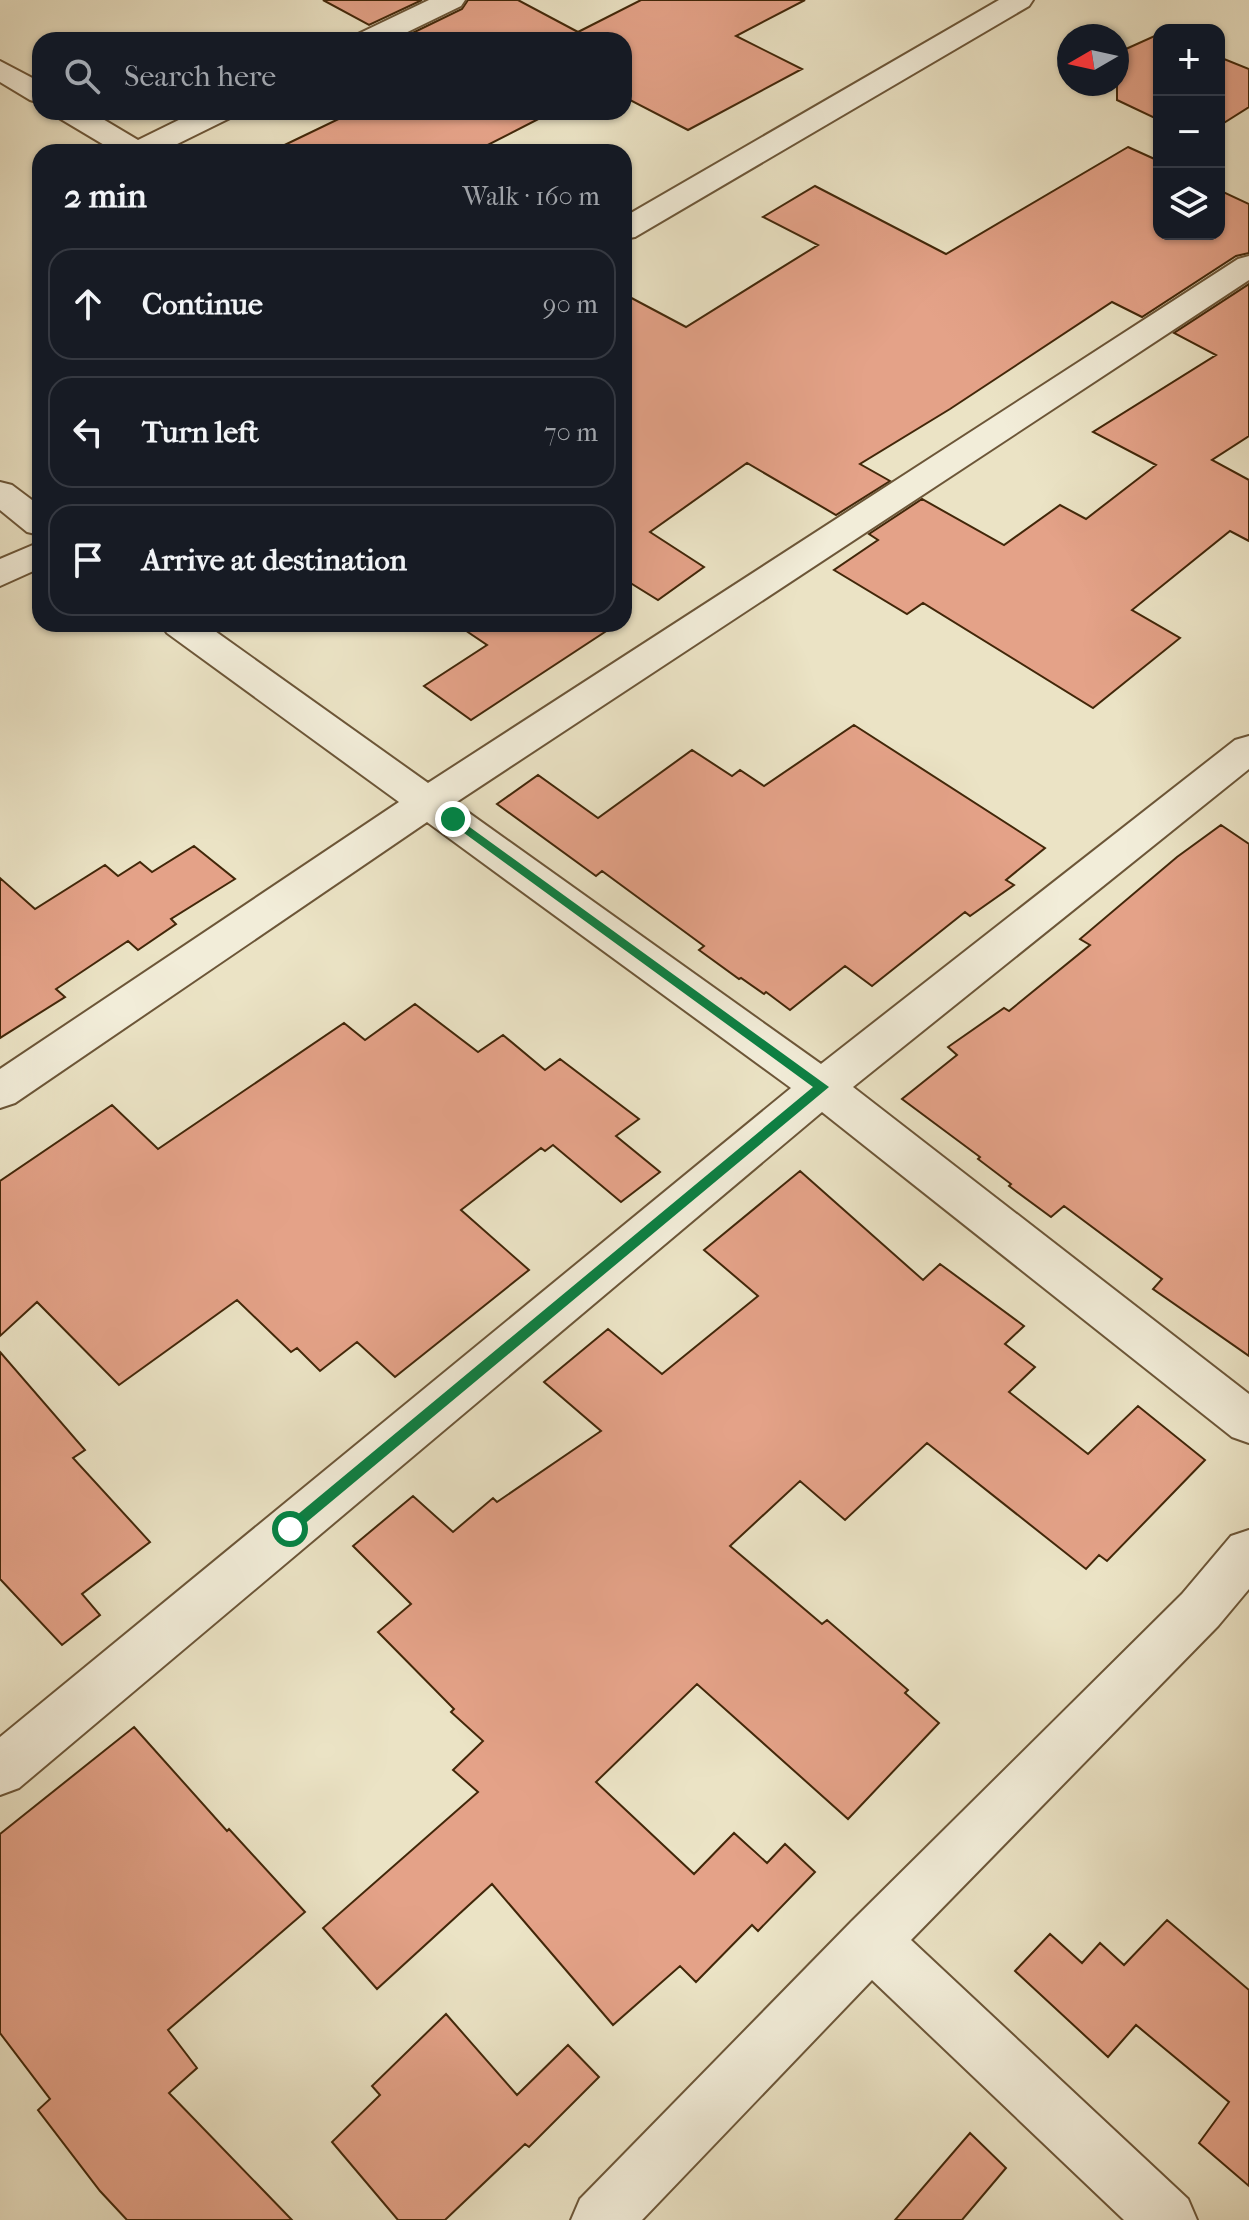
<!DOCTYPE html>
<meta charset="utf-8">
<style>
body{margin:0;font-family:"IM FELL French Canon",serif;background:#242831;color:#f1f3f6}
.controls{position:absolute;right:24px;top:24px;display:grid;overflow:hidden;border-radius:16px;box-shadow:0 2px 6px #0004}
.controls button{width:72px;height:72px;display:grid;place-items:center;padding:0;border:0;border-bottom:2px solid #363941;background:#171b24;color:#f1f3f6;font:40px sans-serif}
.compass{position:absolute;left:1057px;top:24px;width:72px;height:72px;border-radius:50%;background:#171b24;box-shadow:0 2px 6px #0004;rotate:261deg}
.stop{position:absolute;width:24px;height:24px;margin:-18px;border:6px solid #0b8043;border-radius:50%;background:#fff}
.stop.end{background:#0b8043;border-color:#fff;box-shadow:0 2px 8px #0008}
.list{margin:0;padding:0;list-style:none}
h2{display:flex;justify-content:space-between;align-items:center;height:104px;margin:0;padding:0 32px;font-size:34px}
h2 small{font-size:26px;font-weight:400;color:#9ea1a6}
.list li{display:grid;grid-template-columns:52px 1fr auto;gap:24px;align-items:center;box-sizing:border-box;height:112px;margin:0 16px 16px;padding:0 16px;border:2px solid #363941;border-radius:24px}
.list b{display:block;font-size:30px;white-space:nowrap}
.list em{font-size:26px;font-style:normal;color:#9ea1a6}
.icon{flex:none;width:44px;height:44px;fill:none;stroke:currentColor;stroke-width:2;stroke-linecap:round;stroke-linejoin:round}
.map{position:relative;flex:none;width:1249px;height:2220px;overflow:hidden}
.search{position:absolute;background:#171b24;box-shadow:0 2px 6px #0004;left:32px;top:32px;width:600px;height:88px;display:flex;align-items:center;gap:20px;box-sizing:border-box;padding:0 28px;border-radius:24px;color:#9ea1a6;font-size:30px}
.panel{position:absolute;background:#171b24;box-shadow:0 2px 6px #0004;left:32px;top:144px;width:600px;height:488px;border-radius:24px}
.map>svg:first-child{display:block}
.building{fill:#e4a288;stroke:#422709;stroke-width:2}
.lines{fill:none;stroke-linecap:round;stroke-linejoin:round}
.minor-casing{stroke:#6c5638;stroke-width:4}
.minor{fill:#f2edd9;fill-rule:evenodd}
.route{fill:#0b8043}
</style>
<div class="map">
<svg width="1249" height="2220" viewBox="0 0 1249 2220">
<rect width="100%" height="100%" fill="#ebe3c5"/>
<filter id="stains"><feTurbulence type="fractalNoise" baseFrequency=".0025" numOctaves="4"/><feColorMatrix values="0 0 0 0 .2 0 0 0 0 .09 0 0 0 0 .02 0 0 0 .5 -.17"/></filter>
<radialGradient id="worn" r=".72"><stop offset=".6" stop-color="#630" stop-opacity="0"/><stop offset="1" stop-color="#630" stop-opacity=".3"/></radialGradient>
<!-- building -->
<path class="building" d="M323,0H422L369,25Z
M468,0H518L578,32L641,0H805L736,36L802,69L688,130L624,97V40H398L462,9Z
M1159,34V120L1117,100V53Z
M1219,57L1249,69V107L1219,126Z
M353,112H552L474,152H270Z
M1128,147L1159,161V234H1219V190L1249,204V253L1236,256L1142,317L1112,302L950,409L860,464L890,481L836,515L747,463L650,532L704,567L658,600L624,579V294L686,327L818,245L763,217L815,186L946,254Z
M1249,284V436L1212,460L1249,480V541L1230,531L1132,610L1180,638L1093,708L923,603L907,614L834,570L878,540L869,534L922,499L1004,545L1060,505L1086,519L1156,465L1093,432L1216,355L1174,333Z
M456,624H617L471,720L424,686L487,645Z
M854,725L1045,848L1006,880L1014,885L970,916L965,912L872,986L845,966L790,1010L766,992L764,994L741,978L739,979L699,950L704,946L602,871L596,876L497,804L538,775L598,818L692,750L732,776L740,770L764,786Z
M1221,825L1249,844V1356L1153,1289L1162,1279L1064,1206L1051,1217L1009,1186L1011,1184L978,1159L980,1157L902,1099L957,1055L948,1047L1004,1008L1009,1011L1090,945L1080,939L1177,857Z
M194,846L235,879L171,919L176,924L138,950L128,941L56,989L65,997L0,1038V878L35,909L105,865L118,876L140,862L152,872Z
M415,1004L478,1052L503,1035L545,1070L560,1059L639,1119L616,1136L660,1172L621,1202L553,1145L545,1151L541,1148L461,1210L529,1270L395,1377L357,1342L320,1371L297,1348L291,1352L237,1300L119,1385L37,1302L0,1336V1181L112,1105L158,1149L344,1023L365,1040Z
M800,1171L923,1280L940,1264L1024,1326L1005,1344L1035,1367L1009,1392L1088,1454L1138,1406L1205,1460L1107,1561L1099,1555L1086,1569L927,1443L845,1520L800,1481L730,1546L822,1624L827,1620L908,1690L905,1693L939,1723L848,1819L697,1684L596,1782L694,1874L734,1833L767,1863L785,1844L815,1872L758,1931L752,1925L696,1982L680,1966L613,2025L492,1884L377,1989L323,1928L478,1792L453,1770L483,1741L451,1712L454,1709L378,1632L411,1604L353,1546L413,1496L453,1532L493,1498L497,1502L601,1431L544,1382L608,1329L662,1374L758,1296L704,1250Z
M0,1352L85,1450L73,1458L150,1542L82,1594L100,1615L62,1645L0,1579Z
M134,1727L227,1831L229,1829L305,1912L168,2030L197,2068L169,2093L292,2220H127L100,2191L38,2110L50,2099L0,2033V1834Z
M1167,1920L1249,1990V2186L1199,2143L1229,2102L1136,2025L1108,2057L1015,1971L1050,1934L1082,1963L1100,1943L1124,1965Z
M446,2014L517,2095L568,2045L599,2077L529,2147L525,2144L445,2220H398L332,2142L380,2095L372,2086Z
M970,2133L1006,2168L962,2220H895Z"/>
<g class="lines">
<defs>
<path id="minor" d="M429,0H465L461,6L391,40H354L358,34Z
M999,0H1033L1029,6L635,237L624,239V217Z
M0,61L40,82V103L30,100L0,82Z
M55,112H91L138,140L195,112H234L230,118L161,152H116L59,118Z
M1249,256V280L455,803L821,1064L1235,740L1249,736V769L853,1087L1249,1394V1443L1232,1437L822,1112L19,1788L0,1795V1737L791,1088L427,822L15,1103L0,1108V1069L399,802L167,633L161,624H205L428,783L1238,259Z
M0,482L12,485L40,506V535L27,532L0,510Z
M40,542V568L0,586V559Z
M1249,1530V1589L1218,1626L911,1940L1188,2199L1197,2220H1124L872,1980L642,2220H571L580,2199L851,1922L1182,1594L1231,1536Z"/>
</defs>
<!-- minor casing -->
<use href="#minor" class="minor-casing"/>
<!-- minor -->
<use href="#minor" class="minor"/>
</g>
<!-- route -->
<path class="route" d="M453,815L829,1087L290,1536L285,1534V1525L813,1087L449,822V816Z"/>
<rect width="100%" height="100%" filter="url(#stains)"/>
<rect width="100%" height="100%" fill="url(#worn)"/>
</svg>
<div class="controls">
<button>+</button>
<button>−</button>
<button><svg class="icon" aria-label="layers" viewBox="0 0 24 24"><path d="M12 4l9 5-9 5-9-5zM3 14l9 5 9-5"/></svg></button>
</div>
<svg class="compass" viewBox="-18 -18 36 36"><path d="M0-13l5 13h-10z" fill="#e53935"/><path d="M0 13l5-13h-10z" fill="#9ea1a6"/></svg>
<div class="stop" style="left:290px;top:1529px"></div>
<div class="stop end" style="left:453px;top:819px"></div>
<div class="search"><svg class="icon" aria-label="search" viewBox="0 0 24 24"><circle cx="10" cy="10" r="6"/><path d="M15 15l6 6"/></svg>Search here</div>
<section class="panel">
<h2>2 min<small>Walk · 160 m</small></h2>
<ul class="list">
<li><svg class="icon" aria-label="ahead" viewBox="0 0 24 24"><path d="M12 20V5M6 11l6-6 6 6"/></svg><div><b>Continue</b></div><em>90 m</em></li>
<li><svg class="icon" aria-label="left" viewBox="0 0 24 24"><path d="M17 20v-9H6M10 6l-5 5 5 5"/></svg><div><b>Turn left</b></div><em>70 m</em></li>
<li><svg class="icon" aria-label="arrive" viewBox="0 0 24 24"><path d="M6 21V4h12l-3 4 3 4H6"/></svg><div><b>Arrive at destination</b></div></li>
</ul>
</section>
</div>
